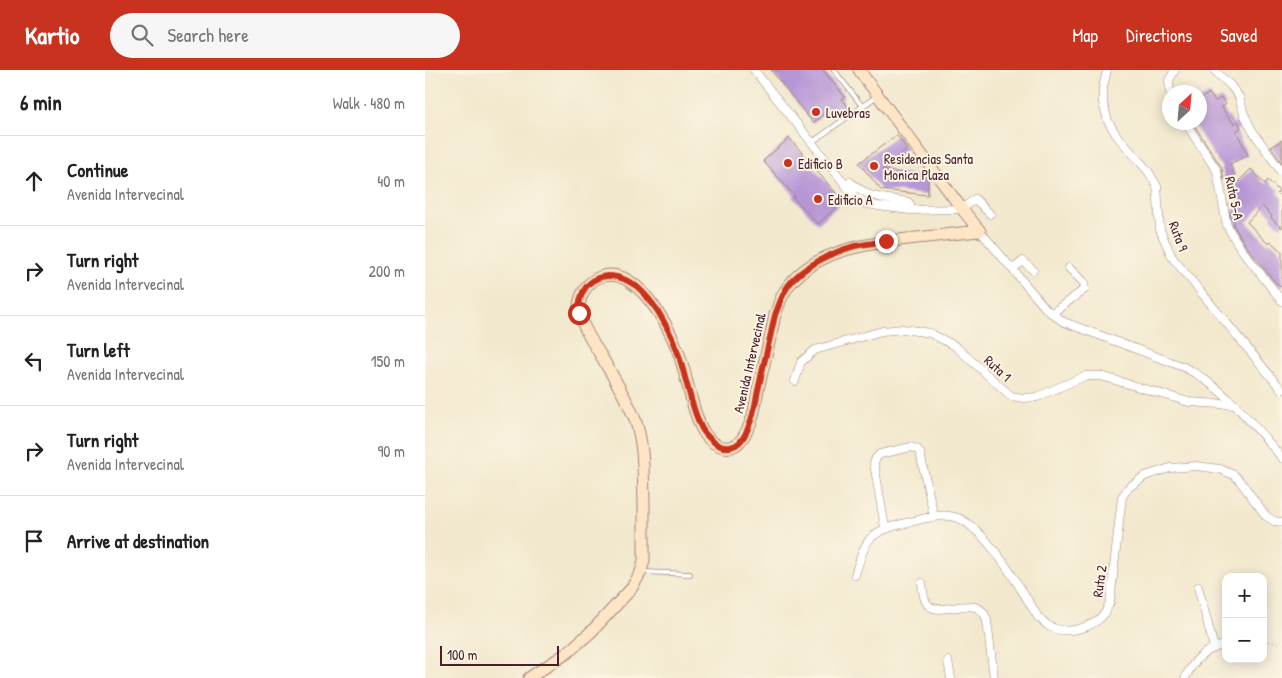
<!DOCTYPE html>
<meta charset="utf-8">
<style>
body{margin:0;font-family:"Patrick Hand",sans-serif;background:#f6f6f6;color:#222}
.controls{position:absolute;right:15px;bottom:15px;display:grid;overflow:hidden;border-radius:10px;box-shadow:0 2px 12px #0003}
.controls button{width:45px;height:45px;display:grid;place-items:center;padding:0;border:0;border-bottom:1px solid #e0e0e0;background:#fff;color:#222;font:25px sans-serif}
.compass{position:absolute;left:737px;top:15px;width:45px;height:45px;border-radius:50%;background:#fff;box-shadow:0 2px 12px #0003;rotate:26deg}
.scale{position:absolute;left:15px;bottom:12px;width:119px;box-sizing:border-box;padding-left:5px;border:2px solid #4a1f2b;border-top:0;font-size:14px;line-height:18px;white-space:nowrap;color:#4a1f2b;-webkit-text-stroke:4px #fcf5e5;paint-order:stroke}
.stop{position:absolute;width:15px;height:15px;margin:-11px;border:4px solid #c8321e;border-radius:50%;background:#fff}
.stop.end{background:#c8321e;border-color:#fff;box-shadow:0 1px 5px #0008}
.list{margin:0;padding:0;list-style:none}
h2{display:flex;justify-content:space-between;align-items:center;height:65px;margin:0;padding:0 20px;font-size:21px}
h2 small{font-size:16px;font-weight:400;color:#767676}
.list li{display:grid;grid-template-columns:32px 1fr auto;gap:15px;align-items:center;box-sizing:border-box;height:90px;padding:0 20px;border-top:1px solid #e0e0e0}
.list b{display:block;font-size:19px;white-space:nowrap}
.list p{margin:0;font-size:16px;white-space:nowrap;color:#767676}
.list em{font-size:16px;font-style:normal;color:#767676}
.icon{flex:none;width:28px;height:28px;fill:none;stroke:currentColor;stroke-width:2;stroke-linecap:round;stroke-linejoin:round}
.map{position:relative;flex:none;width:857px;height:608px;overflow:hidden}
header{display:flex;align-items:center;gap:30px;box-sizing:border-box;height:70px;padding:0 25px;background:#c8321e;color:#fff}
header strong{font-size:24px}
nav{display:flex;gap:28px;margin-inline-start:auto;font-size:18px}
.search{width:350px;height:45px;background:#f6f6f6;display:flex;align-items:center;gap:12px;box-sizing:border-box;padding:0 18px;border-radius:28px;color:#767676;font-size:19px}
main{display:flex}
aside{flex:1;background:#fff}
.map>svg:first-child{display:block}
.building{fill:#b796d6}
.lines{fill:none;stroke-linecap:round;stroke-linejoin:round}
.service-casing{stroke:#9e847c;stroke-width:5.5}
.minor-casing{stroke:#9e847c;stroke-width:9}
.secondary-casing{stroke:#9e847c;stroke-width:13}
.path{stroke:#9e847c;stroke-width:1;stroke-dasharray:1 4;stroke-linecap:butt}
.service{stroke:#fff;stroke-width:4}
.minor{stroke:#fff;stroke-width:8}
.secondary{stroke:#fee5c5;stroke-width:11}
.route{stroke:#c8321e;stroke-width:6}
.poi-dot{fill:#c8321e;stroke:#fcf5e5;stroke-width:2}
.labels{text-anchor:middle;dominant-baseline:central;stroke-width:4;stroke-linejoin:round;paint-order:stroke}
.poi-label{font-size:14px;fill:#4a1f2b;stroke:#fcf5e5;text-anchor:start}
.street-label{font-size:14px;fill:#4a1f2b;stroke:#fcf5e5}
</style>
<header>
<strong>Kartio</strong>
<div class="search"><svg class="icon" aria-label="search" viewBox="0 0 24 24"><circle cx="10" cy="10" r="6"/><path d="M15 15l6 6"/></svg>Search here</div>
<nav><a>Map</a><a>Directions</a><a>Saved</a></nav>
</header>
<main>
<aside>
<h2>6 min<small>Walk · 480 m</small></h2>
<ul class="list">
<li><svg class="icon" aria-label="ahead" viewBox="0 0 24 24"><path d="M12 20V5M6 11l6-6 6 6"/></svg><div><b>Continue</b><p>Avenida Intervecinal</p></div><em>40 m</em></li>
<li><svg class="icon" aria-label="right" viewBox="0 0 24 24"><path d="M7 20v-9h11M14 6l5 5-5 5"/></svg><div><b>Turn right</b><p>Avenida Intervecinal</p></div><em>200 m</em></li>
<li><svg class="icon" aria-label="left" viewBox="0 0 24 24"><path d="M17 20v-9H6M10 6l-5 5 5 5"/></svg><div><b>Turn left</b><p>Avenida Intervecinal</p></div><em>150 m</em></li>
<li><svg class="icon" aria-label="right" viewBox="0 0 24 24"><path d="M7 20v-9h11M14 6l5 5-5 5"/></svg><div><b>Turn right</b><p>Avenida Intervecinal</p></div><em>90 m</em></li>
<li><svg class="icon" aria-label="arrive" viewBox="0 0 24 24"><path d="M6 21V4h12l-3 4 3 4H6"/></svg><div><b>Arrive at destination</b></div></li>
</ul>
</aside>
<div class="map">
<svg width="857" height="608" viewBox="0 0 857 608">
<rect width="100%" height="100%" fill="#fcf5e5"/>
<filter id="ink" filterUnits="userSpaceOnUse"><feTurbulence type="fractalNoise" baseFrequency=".02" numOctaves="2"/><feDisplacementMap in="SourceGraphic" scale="10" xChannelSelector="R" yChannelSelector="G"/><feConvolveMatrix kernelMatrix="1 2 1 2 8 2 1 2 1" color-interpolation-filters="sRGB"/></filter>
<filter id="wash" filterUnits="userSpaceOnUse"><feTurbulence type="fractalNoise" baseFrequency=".0096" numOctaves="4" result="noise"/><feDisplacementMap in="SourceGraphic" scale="20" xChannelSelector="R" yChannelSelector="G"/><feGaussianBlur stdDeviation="1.12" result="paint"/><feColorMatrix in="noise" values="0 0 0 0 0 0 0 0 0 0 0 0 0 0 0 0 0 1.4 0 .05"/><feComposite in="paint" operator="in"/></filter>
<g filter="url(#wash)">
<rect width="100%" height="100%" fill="#f2e8cd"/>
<g id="blocks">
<!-- building -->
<path class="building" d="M346,0H398L420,27L417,29L424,38L409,49L403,41L388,53Z
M784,23L790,31L796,28L801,34L797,37L803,47H804L809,54L813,51L816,58L811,61L823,85L805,94L810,105L799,110L797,98L767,52H774V30Z
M472,65L482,79L457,100L503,107V125L456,120L434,93Z
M364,68L388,95L387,96L418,131L393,154L368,127L370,126L338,91Z
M857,70V93L846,77Z
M826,99L840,114L843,110L854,121L852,123L857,128V158L846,148L847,146L837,136L822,152L840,171L844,174L846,172L857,182V218L847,209L845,206L821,176L808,154L810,152L806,148L805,144L817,132L805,120Z"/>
</g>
</g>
<g filter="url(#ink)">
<use href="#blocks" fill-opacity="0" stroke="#9e847c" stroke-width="1"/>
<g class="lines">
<defs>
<path id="service" d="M409,0L437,36
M386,73L452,26
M218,502L265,504"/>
<path id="minor" d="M329,0L423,118L430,126L440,133L453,136L485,140L537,139L550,129L565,144
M682,0L678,18V33L683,51L692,66L723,101L732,116L735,160L747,187L857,320
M789,0L806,16L814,27L819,44L827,60L857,103
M745,22L744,10L750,0
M760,52L792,101L802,156L816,179L857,231
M425,112L442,124L457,128L483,132L485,134V140
M555,161L622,240L639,252L759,297C800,318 828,354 857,388
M588,199L598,191L608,200
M627,243L660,219L659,213L644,198
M370,311L376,292L390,280L457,261L478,259L505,263L530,276L586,326L599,328L612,327L660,306H676L764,332L811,335
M460,458L449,393L451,388L455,384L486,377L492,379L495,383L509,447
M430,505C441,469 442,462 481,453C495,450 511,444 525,446C557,449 597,521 613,547C616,549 619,552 622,555C640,566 667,559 680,543C682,540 683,535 685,532L697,427L703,418L720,406L745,398L771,396L795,399L809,405L815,411L841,446L849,451L857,452
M497,513C498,519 498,527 501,532C511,552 555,519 562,551L569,608
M773,517L789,577
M523,591L526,608
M760,608C770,588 779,580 801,574"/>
<path id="secondary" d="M434,0L537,139L555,161
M104,608L142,583L167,561L206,519L216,502L219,490C219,471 219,452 219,433C218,403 220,368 206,340C197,321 186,303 175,284C167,272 158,258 155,244C151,230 161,212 175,207C211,194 243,255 253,281C261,303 264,325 272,347C274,351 275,357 278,361C284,372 300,383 312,374C318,370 323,359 326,352C330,341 331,330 333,319C339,294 345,270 350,245C354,234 357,223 365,214C394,178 447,173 491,168C512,166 534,163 555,161"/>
</defs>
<!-- service casing -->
<use href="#service" class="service-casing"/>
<!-- minor casing -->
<use href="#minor" class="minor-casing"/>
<!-- secondary casing -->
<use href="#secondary" class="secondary-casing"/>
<!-- path -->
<path class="path" d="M838,570L854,574L857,573"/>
<!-- service -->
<use href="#service" class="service"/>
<!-- minor -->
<use href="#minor" class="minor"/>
<!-- secondary -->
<use href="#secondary" class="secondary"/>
</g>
</g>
<g class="lines" filter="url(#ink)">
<!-- route -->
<path class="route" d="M154,243C153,210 180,196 208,214C217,219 230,236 235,245C242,257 249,270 253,283C261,307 266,338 277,359C281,366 287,371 293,375C298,378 306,378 311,375C318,371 323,359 325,353C330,341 331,328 334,316C339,292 345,269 350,245C354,235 357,225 363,216C376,197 408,182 430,176C440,174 451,173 461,171"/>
</g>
<!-- markers -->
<g class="poi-dot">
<circle cx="391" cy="42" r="5"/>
<circle cx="363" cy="93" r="5"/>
<circle cx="449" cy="96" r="5"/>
<circle cx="393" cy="129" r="5"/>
</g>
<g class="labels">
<!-- poi labels -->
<g class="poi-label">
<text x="401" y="42">Luvebras</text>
<text x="459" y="88">Residencias Santa<tspan x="459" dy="16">Monica Plaza</tspan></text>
<text x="373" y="93">Edificio B</text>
<text x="403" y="129">Edificio A</text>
</g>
<!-- street labels -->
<g class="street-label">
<text transform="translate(810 128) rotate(78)">Ruta 5-A</text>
<text transform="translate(754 166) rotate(69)">Ruta 9</text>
<text transform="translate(324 293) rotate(-77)">Avenida Intervecinal</text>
<text transform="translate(573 298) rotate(42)">Ruta 1</text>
<text transform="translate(674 511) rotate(-82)">Ruta 2</text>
</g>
</g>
</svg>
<div class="controls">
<button>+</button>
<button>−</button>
</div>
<svg class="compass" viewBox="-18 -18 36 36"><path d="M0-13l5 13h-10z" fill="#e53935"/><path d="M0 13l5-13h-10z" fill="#767676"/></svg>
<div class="scale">100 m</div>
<div class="stop" style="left:154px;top:243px"></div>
<div class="stop end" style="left:461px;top:171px"></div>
</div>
</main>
